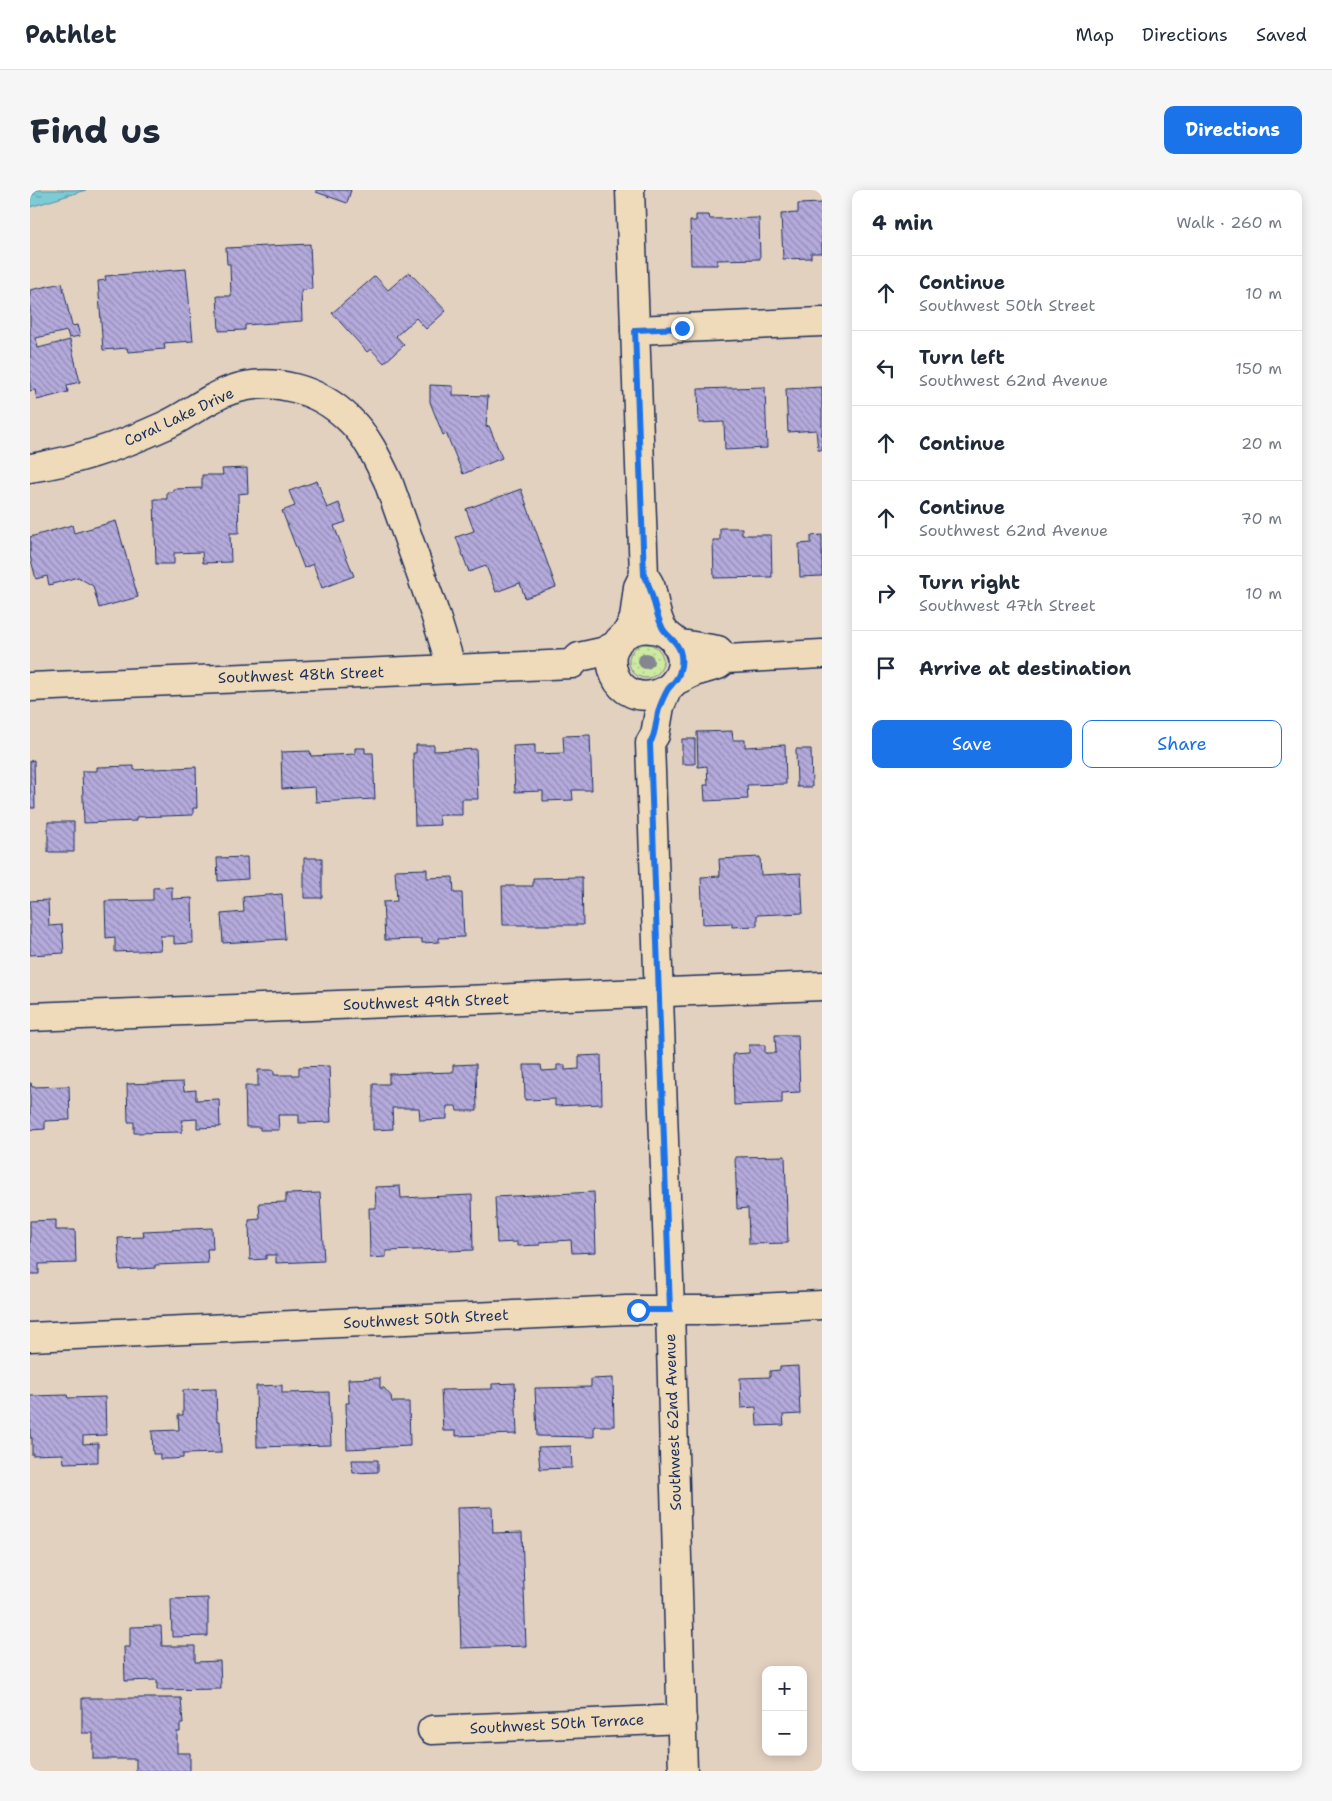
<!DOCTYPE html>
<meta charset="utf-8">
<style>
body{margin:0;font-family:"Shantell Sans",sans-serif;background:#f6f6f7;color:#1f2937}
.controls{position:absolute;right:15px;bottom:15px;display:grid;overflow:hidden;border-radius:10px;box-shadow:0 2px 12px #0003}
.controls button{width:45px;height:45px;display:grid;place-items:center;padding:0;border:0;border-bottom:1px solid #e0e1e3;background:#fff;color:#1f2937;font:25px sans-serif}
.stop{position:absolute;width:15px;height:15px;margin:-11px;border:4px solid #1a73e8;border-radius:50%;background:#fff}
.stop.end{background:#1a73e8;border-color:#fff;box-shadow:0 1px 5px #0008}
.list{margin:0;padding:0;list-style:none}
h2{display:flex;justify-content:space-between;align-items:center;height:65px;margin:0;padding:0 20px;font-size:21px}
h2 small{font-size:16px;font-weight:400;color:#747a83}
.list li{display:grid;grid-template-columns:32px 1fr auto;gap:15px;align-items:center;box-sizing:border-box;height:75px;padding:0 20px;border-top:1px solid #e0e1e3}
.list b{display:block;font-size:19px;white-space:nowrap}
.list p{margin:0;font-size:16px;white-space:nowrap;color:#747a83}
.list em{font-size:16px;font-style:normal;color:#747a83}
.actions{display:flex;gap:10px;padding:15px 20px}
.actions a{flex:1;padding:11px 0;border:1px solid #1a73e8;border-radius:10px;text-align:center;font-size:18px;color:#1a73e8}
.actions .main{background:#1a73e8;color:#fff}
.icon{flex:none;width:28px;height:28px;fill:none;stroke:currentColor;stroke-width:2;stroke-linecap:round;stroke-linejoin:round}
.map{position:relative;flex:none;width:792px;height:1581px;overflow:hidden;border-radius:10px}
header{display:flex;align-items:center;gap:30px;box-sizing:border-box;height:70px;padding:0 25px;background:#fff;border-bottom:1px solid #e0e1e3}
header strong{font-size:24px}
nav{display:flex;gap:28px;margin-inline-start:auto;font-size:18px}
.intro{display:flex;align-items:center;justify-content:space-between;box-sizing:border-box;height:120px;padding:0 30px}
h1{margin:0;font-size:35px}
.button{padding:12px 22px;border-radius:10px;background:#1a73e8;color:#fff;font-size:18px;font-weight:700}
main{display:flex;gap:30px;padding:0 30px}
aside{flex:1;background:#fff;border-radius:10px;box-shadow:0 2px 12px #0003}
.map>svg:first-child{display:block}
.green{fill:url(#green-dots);stroke:#748c7f}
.water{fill:url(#water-ripples);stroke:#558da5}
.building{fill:url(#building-back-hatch);stroke:#1b2f5e}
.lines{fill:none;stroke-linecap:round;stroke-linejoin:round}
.minor-casing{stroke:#1b2f5e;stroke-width:31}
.tertiary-casing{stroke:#1b2f5e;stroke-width:31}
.minor{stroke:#efdbb9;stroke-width:28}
.tertiary{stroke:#efdbb9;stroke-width:28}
.tree{fill:#848790}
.route{stroke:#1a73e8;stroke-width:6}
.labels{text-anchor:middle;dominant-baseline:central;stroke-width:4;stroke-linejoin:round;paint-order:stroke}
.street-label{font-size:15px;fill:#1b2f5e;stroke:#efdbb9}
</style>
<header>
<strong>Pathlet</strong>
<nav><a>Map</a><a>Directions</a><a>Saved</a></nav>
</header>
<div class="intro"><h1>Find us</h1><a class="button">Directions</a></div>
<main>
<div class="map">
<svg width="792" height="1581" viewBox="0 0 792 1581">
<defs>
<pattern id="green-dots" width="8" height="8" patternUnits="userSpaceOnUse" patternTransform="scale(1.25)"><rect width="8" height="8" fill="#cdeaa0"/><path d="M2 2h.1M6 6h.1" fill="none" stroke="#afc98c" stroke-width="1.8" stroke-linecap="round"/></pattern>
<pattern id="water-ripples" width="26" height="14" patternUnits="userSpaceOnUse" patternTransform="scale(1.25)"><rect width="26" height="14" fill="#7bcbd5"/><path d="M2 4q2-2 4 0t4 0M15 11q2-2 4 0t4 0" fill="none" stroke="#64a5b0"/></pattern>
<pattern id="building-back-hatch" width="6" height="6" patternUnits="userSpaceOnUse" patternTransform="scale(1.25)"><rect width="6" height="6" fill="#b4aadb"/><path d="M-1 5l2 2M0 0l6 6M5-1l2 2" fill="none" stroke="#928bb5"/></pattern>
</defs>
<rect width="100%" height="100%" fill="#e3d1c0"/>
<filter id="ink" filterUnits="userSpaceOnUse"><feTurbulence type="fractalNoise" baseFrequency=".02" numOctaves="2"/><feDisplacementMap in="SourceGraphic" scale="10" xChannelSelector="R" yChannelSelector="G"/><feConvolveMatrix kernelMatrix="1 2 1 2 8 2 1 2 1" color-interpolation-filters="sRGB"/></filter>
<g filter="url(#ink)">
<!-- green -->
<path class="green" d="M599 471a17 17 0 1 1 34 0a17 17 0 1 1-34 0Z"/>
<!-- water -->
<path class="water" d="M0,0H56L0,17Z"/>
<!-- building -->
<path class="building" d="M286,0H321L317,13L286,2Z
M792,13V63H781V68L753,69L751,24L768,23V14Z
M666,25H679L680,29L729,28L730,69L687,70V75H661L660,31H666Z
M280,54L282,99L271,100L272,131L215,135V140L189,141L187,106H201L200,74H197L196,58Z
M156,79L163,151L134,153L135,159L98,162L97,158L73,160L68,91L76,90L75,86Z
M379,82L416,121L396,139L386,128L366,146L374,155L354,173L341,159L337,162L302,123L345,86L358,100Z
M32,93L42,136L47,135L50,146L39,148L37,141L6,148L8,158L40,150L50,192L37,195L38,202L7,210L5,200L0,201V100Z
M400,195L423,196V205L458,206L456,237L459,236L472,268L433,284L416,243L413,245L400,212Z
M735,197L737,258L695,260L694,232L669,233L668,199Z
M792,197V260H788L786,240L758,242L756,199Z
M217,278L218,303L208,304L209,343H200L201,372L173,373L172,362L144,363V374H126L124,309H137V302H143V299L172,298V285H193L192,279Z
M287,291L297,318L309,313L316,332L304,336L324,386L292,398L283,374L274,378L252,321L265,316L259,301Z
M491,299L526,397L495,408L490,393L466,402L456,376L439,382L426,347L444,341L436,319Z
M86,331L108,407L69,418L63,396L48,387L19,395L17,386L6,389L0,366V347L42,335L44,343Z
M690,338H712V345H741L742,387L684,388L683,350H690Z
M792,345V386L770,387L769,354L781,353V346Z
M702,541L703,550H715V557L755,555L756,594L717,595L718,609L675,611L674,595H678L677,576L668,577L667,542Z
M560,545L562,600H542L543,610L513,611V601L485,602L483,556L505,555V564L534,563L533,546Z
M652,549H665V574H652Z
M386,555H404V561L446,559L448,609H432V625H409L410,635L385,636L383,563H386Z
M325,558H335V563H343L345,609L286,612L285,597L252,599L251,562L280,561L281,566L325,564Z
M766,559H781L782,597H767Z
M4,570L5,618H0V571Z
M104,576V580L166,577L167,618H163V625L106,627V631L54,633L52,581H67V577Z
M18,632H44V662H18Z
M217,667L218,689L188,691L187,668Z
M730,667L731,685L771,683L773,723L727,725V736L702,737V733L673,734L671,687L690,686L689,669Z
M274,668H292V708H274Z
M397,679V688L423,687L424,703H432L434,747L409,748V752L392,753V749L355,750L353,712L367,711L365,680Z
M552,687L553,735H473L472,696H503V688Z
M142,697V709L162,708L163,753L144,754V746H130L131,760L85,762V747L76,748L75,711L123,710V698Z
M252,704L255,749L193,753L191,724L214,722L213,707Z
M18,710L19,736L32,735L34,763L0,765V711Z
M745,845H768L770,902L752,903V913L704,915L703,864L719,863V855H735V863H746Z
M571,865L572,914L525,916V909L495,910L494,875H511L512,881L527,880V875H535V880L549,879V866Z
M446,874L447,921H427L426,916H417V929L390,930L389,918H362L363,939L343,940V894H359V884L423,882V875Z
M299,876L301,932L269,933V925H248L249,940H230V937H216L215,896H228V880H244V885H269V877Z
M153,892L154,901L166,900V910L189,909L190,937L167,938V929L152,930V942L104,943V932H98L97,894Z
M0,893H1L2,897L39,896L40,930L15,931V939L0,940Z
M755,966L758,1053L719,1054L718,1018L707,1019L705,967Z
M370,996L371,1008L442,1005L443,1060L418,1061V1059L356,1061V1067L340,1068L339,1018H346L345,997Z
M564,1002L566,1062L542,1063L541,1050L510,1052V1055L487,1056V1052L467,1053L465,1007Z
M290,1003L294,1071L246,1073V1065H236V1069L220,1070L219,1030L230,1029L229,1013L256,1012V1004Z
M26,1030V1040H45L46,1073L9,1074V1084H0V1031Z
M182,1038L183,1059H177L178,1073L125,1075V1078L90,1080L88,1048L114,1047L113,1041Z
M768,1176L770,1224L753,1225L754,1235L727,1236L726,1217L711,1218L710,1188L740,1187V1181L750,1180V1177Z
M350,1188V1198H354L361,1206L362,1212H379L380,1256L317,1259L316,1213H319L318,1189Z
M583,1188L584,1236H564V1247L507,1246L505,1198L561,1197V1189Z
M485,1193L487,1244L426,1246V1241H413L411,1200L462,1199V1194Z
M252,1195V1203L299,1202L301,1255L227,1257L226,1196Z
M186,1199L187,1231H190L191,1263L153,1264V1268L142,1269H130V1264H123L122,1241L149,1240L148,1225H153V1200Z
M37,1205L38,1208L75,1207L76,1245L53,1246V1254L68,1253V1272L34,1273L33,1264L2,1265V1248H0V1206Z
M541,1256L542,1278L510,1279L508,1257Z
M322,1270H348V1282L323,1283Z
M462,1317L463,1343L492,1342L496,1456L431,1458L427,1318Z
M178,1408V1446L142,1447L141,1409Z
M131,1436L132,1456H165V1472L190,1471L191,1499L127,1500V1490L95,1491L94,1457H100V1437Z
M52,1508H151L153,1534H150V1542H147V1563H160V1581H106V1569H63V1543H52Z"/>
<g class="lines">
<defs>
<path id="minor" d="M605,140L792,132
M0,278C47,271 90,256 134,236C157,226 177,208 201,200C243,186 289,199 320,230C337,246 348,270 358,291L405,424L422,479
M0,827L792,796
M0,1147L596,1120H683L792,1115
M402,1540L652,1529"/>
<path id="tertiary" d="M614,385C616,389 620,394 621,398C625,412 625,430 635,442C637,445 641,447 643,449C648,455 651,463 652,470C652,507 600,520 585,486C571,453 603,429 634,442
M597,443L604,429L608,397L614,385L600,0
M645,453L688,460L696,469
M645,491L664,482L688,475L696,469L792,464
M0,497L542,474L549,467L572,462L586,455
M637,500L630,516L625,545L620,553L640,1120L653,1581"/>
</defs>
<!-- minor casing -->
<use href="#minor" class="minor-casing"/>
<!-- tertiary casing -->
<use href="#tertiary" class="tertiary-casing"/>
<!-- minor -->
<use href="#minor" class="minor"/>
<!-- tertiary -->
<use href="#tertiary" class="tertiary"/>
</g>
<!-- trees -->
<circle class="tree" cx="616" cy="471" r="8"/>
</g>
<g class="lines" filter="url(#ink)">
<!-- route -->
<path class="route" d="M608,1120H640L620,553C627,542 625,529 630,516C632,511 635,504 638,499C643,493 649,488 650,480C652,473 652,467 650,461C647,451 638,447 633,439C624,422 624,402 614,385L605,140L652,138"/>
</g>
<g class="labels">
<!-- street labels -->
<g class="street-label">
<text transform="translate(149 227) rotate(-25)">Coral Lake Drive</text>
<text transform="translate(271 485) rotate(-2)">Southwest 48th Street</text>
<text transform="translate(396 812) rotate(-2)">Southwest 49th Street</text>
<text transform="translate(396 1129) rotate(-3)">Southwest 50th Street</text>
<text transform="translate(643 1232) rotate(-92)">Southwest 62nd Avenue</text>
<text transform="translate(527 1534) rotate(-3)">Southwest 50th Terrace</text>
</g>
</g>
</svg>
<div class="controls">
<button>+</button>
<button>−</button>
</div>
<div class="stop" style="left:608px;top:1120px"></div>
<div class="stop end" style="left:652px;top:138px"></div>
</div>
<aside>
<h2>4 min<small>Walk · 260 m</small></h2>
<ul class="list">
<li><svg class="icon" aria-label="ahead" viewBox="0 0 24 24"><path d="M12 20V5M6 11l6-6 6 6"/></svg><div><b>Continue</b><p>Southwest 50th Street</p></div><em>10 m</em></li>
<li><svg class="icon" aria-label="left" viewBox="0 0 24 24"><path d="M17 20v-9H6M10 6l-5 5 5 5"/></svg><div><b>Turn left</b><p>Southwest 62nd Avenue</p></div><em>150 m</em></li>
<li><svg class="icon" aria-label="ahead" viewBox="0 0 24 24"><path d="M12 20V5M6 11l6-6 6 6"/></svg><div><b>Continue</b></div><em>20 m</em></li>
<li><svg class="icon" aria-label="ahead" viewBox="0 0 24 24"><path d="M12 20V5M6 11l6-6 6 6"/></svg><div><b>Continue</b><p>Southwest 62nd Avenue</p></div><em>70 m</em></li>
<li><svg class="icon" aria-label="right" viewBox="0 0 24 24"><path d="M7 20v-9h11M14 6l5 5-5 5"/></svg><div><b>Turn right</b><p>Southwest 47th Street</p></div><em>10 m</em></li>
<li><svg class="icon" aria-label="arrive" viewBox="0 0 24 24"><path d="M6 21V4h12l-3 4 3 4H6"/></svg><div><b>Arrive at destination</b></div></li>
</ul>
<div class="actions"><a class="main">Save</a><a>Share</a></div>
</aside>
</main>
